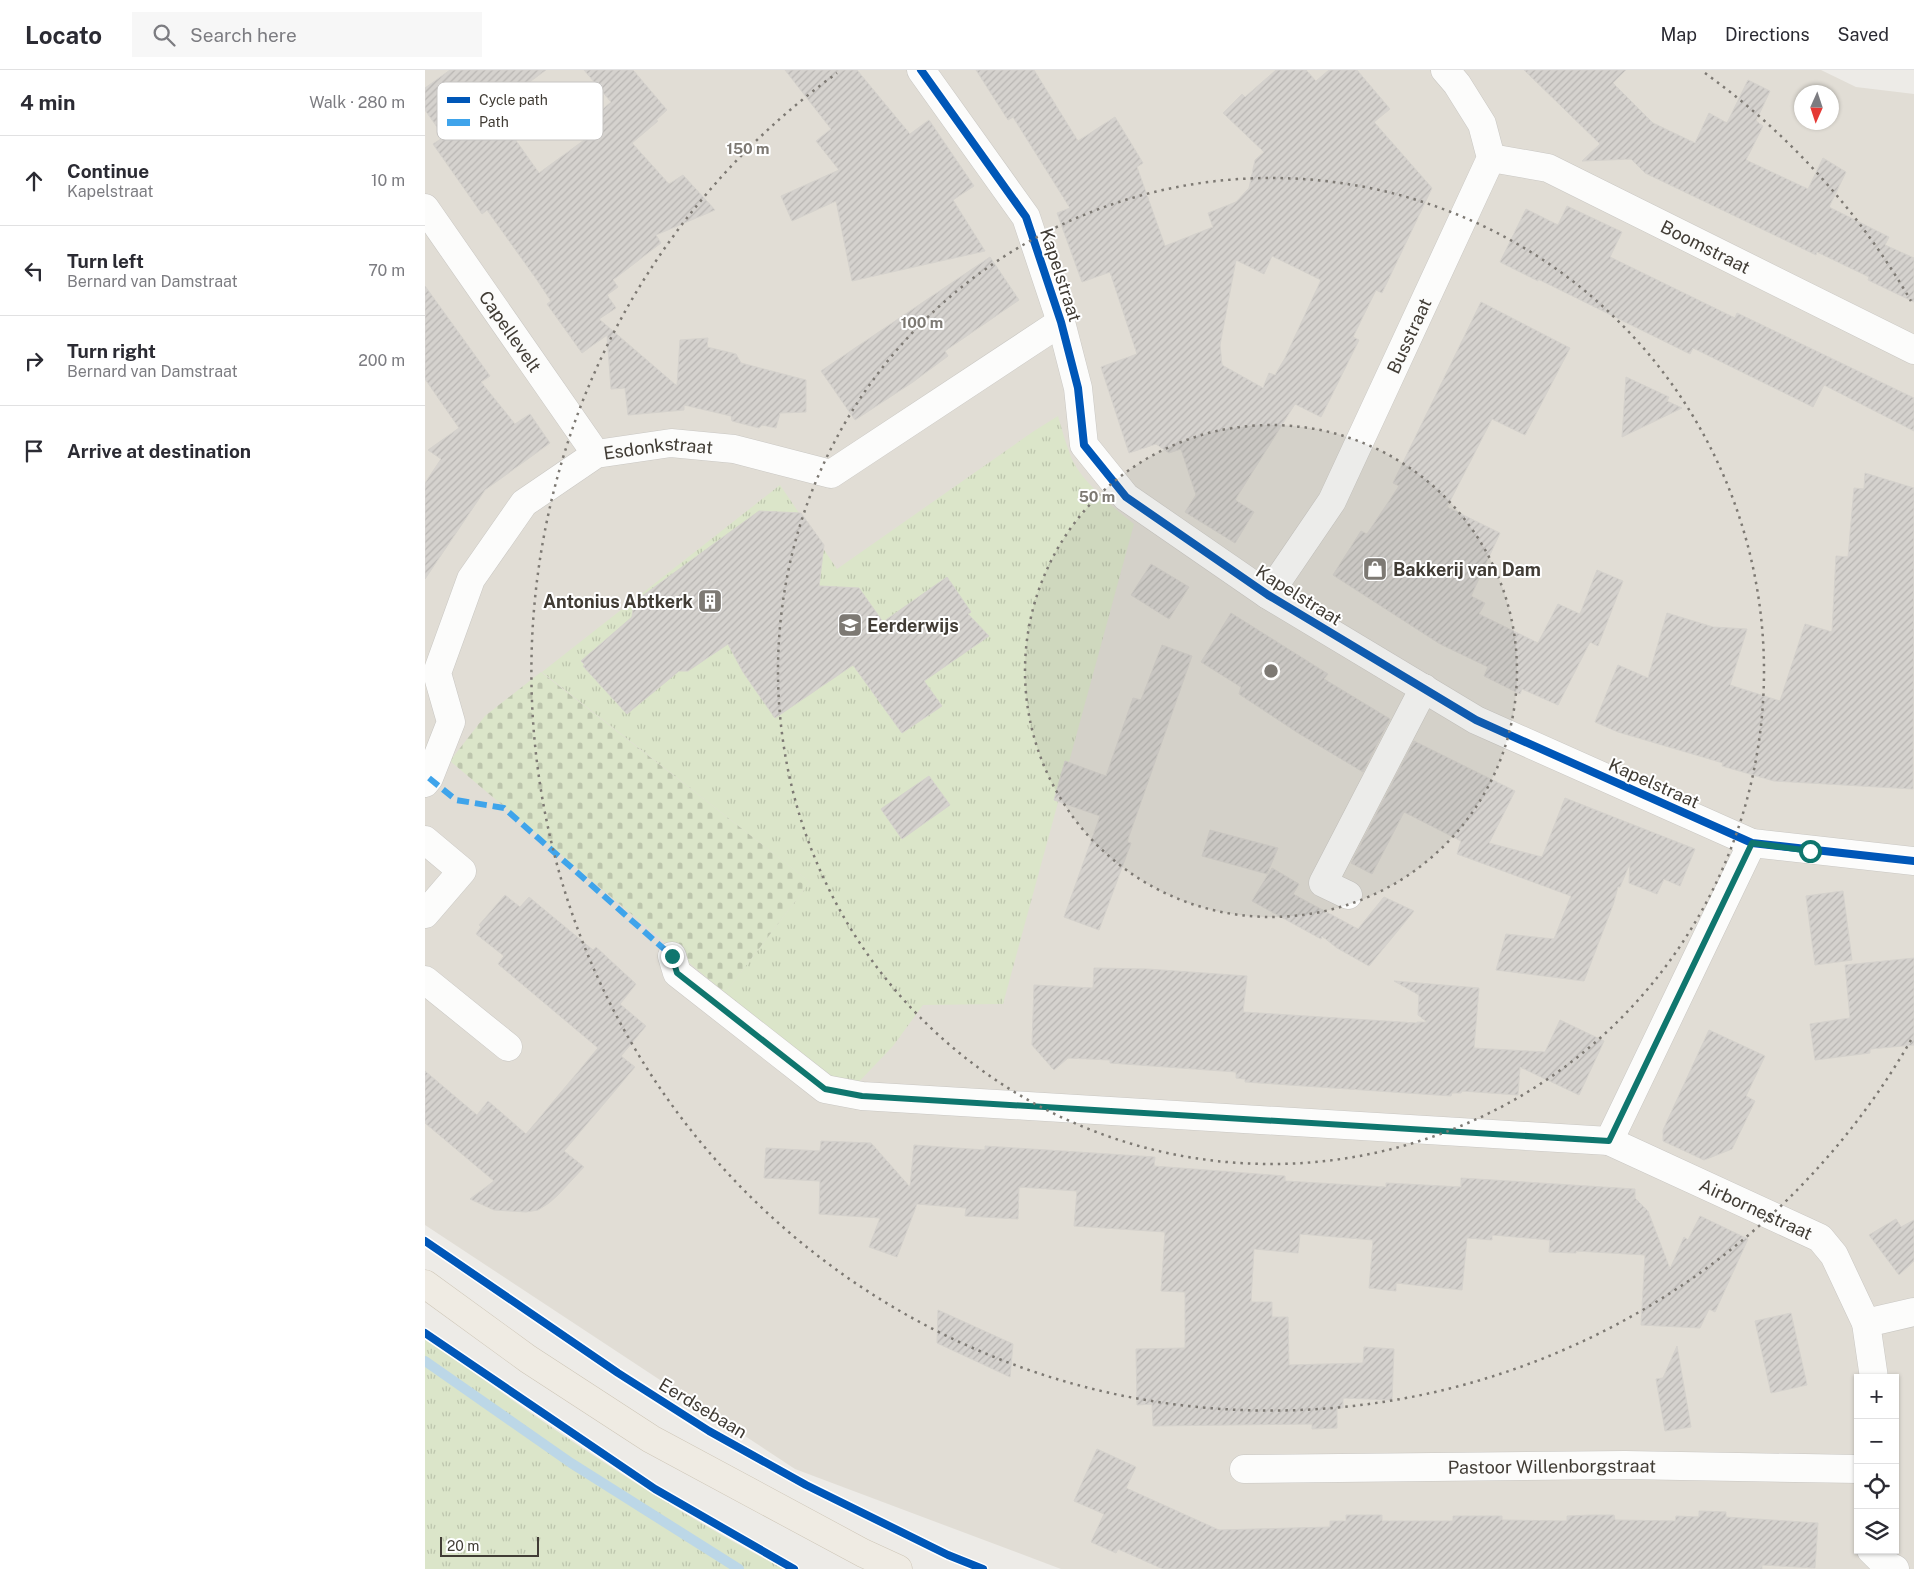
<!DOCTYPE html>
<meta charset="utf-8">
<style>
body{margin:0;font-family:"Public Sans",sans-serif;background:#f7f7f7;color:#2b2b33}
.controls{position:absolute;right:15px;bottom:15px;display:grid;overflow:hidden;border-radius:0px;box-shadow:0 1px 4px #0004}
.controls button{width:45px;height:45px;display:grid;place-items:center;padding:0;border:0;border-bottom:1px solid #e1e1e2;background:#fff;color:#2b2b33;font:25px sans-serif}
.compass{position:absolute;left:1369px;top:15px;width:45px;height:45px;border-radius:50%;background:#fff;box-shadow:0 1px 4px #0004;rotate:183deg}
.scale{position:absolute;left:15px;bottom:12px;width:99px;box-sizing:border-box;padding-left:5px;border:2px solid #413c35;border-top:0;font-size:14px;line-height:18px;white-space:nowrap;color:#413c35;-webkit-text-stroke:4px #fff;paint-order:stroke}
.stop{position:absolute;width:15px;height:15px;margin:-11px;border:4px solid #0f766e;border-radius:50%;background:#fff}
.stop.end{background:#0f766e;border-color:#fff;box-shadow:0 1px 5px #0008}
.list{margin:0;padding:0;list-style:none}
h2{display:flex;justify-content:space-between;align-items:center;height:65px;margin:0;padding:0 20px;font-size:21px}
h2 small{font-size:16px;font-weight:400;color:#7c7c81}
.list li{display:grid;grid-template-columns:32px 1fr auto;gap:15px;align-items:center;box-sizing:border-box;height:90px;padding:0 20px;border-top:1px solid #e1e1e2}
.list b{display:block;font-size:19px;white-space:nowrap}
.list p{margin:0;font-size:16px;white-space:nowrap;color:#7c7c81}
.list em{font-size:16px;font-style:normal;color:#7c7c81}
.icon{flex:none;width:28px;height:28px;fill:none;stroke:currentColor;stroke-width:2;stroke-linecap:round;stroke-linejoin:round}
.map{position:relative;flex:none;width:1489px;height:1499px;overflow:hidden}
header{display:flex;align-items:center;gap:30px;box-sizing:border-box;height:70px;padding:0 25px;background:#fff;border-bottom:1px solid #e1e1e2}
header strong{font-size:24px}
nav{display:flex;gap:28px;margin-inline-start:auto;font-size:18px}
.search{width:350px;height:45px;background:#f7f7f7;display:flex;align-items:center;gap:12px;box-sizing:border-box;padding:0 18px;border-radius:0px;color:#7c7c81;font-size:19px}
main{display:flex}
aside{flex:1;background:#fff}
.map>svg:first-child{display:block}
.residential{fill:#e1ddd5;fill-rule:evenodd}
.grass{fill:url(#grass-tufts)}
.cemetery{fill:url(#cemetery-stones)}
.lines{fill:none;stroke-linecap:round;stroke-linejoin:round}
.stream{stroke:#bcd7e7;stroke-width:10}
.building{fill:url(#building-hatch);stroke:#d5d2cd;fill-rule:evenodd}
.minor-casing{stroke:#c9c7c3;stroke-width:29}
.major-casing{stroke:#cec6b7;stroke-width:29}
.minor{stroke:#fcfcfb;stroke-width:28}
.major{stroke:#efebe3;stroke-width:28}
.quiet{stroke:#3fa4eb;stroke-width:6;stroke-dasharray:12 6;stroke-linecap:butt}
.cycleway-casing{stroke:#fff;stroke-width:11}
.cycleway{stroke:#0057b8;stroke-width:8}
.route{stroke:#0f766e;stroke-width:6}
.ring{fill:none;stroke:#7d7973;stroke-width:2.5;stroke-dasharray:2.5 5}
.labels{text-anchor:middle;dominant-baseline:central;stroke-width:4;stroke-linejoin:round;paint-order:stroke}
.street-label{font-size:18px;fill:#413c35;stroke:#fff}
.poi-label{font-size:18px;font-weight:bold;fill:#413c35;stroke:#fff;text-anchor:start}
.key{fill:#fff;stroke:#c6c4c2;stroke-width:1}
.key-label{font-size:14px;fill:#413c35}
.centre{fill:#7d7973;stroke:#fff;stroke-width:2.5}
.ring-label{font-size:15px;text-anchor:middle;font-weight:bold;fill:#7d7973;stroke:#fff;stroke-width:4;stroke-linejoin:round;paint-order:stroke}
</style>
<header>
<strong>Locato</strong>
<div class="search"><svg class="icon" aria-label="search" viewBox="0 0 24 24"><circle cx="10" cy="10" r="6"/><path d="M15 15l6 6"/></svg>Search here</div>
<nav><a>Map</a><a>Directions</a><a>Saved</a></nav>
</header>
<main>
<aside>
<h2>4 min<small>Walk · 280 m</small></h2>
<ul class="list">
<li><svg class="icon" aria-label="ahead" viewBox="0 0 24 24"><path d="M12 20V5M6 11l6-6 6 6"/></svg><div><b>Continue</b><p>Kapelstraat</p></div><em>10 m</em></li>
<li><svg class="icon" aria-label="left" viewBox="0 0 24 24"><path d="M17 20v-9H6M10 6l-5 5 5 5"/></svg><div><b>Turn left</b><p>Bernard van Damstraat</p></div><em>70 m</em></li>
<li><svg class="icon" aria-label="right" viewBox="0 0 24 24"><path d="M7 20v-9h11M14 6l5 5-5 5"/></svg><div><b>Turn right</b><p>Bernard van Damstraat</p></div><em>200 m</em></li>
<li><svg class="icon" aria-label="arrive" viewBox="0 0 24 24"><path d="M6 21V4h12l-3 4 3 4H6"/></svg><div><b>Arrive at destination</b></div></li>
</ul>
</aside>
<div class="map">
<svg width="1489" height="1499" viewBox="0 0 1489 1499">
<defs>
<pattern id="grass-tufts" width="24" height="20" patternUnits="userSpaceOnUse" patternTransform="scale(1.25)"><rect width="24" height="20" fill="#dbe5c9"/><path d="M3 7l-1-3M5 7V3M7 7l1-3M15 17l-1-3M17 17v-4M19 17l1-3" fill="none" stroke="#bdc5ad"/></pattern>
<pattern id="cemetery-stones" width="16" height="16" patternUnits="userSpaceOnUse" patternTransform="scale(1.25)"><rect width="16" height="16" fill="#dbe5c9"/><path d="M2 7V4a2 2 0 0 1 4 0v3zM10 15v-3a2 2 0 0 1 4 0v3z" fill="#bdc5ad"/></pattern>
<pattern id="building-hatch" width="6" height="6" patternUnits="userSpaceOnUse" patternTransform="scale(1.25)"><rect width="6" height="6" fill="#d5d2ce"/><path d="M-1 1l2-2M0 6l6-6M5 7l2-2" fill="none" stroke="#b8b5b2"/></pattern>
</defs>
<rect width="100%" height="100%" fill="#edebe7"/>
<!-- residential -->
<path class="residential" d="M0,0H1396L1431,17L1489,24V1499H636L370,1399L0,1155ZM1376,22H1406V52H1376ZM1433,1308H1470V1480H1433Z"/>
<!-- grass -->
<path class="grass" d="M633,346C637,360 641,374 646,387C655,410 690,439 709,454L578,934L498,935L468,976L429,1017L404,1011L300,923L385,812L117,602L355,415L412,499L609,361Z
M0,1268C116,1351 232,1433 359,1499H0Z"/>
<!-- cemetery -->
<path class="cemetery" d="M116,602L385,812L300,923L25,691L60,646Z"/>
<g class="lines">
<!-- stream -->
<path class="stream" d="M0,1291L146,1393L314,1499"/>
</g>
<!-- building -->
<path class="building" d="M25,0H121L84,27L85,29L70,41L114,103L162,68L154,59L186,32L159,0H208L242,40L231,50L233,51L207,73L244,114L258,105L290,140L231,165L236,173L188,210L193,217L182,225L191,238L174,249L252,316L255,270L283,268L282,277L311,284L316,293L381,310V342L355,343L351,358L337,355L334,358L307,351L306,346L259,335V340L203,345L200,318L186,319L182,265L157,283L122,234L126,231L112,210L62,140L57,144L8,74L19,67L0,40V18Z
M360,0H432L485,64L504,50L549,116L528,130L560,181L427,211L411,131L367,151L356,126L414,100L391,71L406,59Z
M551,0H609L653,71L690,47L718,93L712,97L740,176L788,157L783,143L811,132L824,118L830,90L839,82L798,43L817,24L820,27L851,0H881L891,11L904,0H932L965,39L949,52L1007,118L957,223L951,220L928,267L934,270L896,347L870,334L810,430L829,442L810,473L760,442L771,425L756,379L744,383L731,374L704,383L676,297L712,284L685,202L657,212L632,143L645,138L588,47L583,50ZM847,186L896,210L860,288L850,305L844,303L838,318L797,295L795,275L811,190L839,204Z
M1099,0H1201L1188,13L1228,53L1270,73L1284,43L1302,53L1323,10L1345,21L1331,51L1338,56L1321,90L1383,119L1398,88L1421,102L1404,137L1464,167L1460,175L1489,188V232L1443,210L1444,207L1392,182L1391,185L1220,103L1206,89L1157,91L1175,74Z
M1142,136L1197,162L1185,187L1310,248L1312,243L1335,254L1489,328V361L1399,315L1388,337L1268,278L1265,284L1113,209V211L1075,192L1101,139L1133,155Z
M565,187L594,230L520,281L523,286L488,312L430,350L396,301Z
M0,216L65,306L56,312L90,354L105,344L125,373L60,420L0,509V413L16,389L3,380L34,358L0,309Z
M1056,232L1145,278L1100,365L1067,349L1022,437L1075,463L1046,526L1060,533L1054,544L1113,573L1133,534L1155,544L1172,500L1198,511L1173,576L1165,572L1133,635L1097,619L1095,624L1059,606L1063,597L1015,574L908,505L936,461L942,464L974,416L968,413Z
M1201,307L1244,327L1242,331L1257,338L1197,367Z
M1440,403L1489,418L1488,719L1349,711L1297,696L1298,693L1193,662L1170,652L1193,595L1223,608L1242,543L1288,557L1322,559L1305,615L1355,631L1380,554L1407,562L1411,486L1423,487L1429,418L1439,419Z
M334,441L376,443L399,475L394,516L434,518L458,552L522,507L546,542L543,544L564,566L499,611L517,636L477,663L428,595L350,648L318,602L303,574L263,601H254L202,644L158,596L160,595L156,591L207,547L209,532Z
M726,494L764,517L744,549L706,525Z
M806,543L903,604L899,609L965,649L938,702L873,663L814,624L816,617L776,592Z
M737,575L767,586L702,772L706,773L674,860L639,847L675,746L629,730L640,691L681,706L708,628L716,630Z
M989,671L1090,721L1064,773L1117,787L1140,728L1270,779L1255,816L1239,809L1232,824L1204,813L1205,793L1195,817H1193L1188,835L1159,911L1071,900L1081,864L1129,869L1146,826L1032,784L1036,771L979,742L947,804L926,793Z
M504,706L525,735L477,769L456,739Z
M785,760L853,778L842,804L777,786Z
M847,798L874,814L868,824L933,859L959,827L989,841L944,896L912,878L897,866L896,869L827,831Z
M1418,821L1427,890L1390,895L1381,826Z
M80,825L95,837L104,827L168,880L171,877L211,914L195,934L221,956L196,986L210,997L139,1081L159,1097L133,1125L124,1133L113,1140L101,1142L69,1140L45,1129L69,1111L0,1053V1001L52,1045L63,1031L101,1064L173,978L73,894L79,886L51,864L56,857L54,855Z
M1489,888V975L1445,979V983L1390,990L1385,954L1425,948L1420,895Z
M669,898L722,899L822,906L818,942L992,953V952H1002L993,945L994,925L969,911L1054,918L1049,978L1120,982L1135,950L1179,971L1154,1025L1095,997L1093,1025L1037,1021L1036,1023H1027L1026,1026L820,1012V1009L811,1008V1002L685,993V990L643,988L629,1000L607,975L609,915L668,918Z
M1284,960L1340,986L1321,1026L1330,1031L1307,1079L1279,1090L1238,1071V1060Z
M396,1071L446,1073L485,1117L489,1075L560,1080V1076L730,1087L729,1096L860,1106V1111L961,1117V1113L1036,1117V1108L1210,1119V1128L1223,1141L1245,1199L1259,1167L1263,1170L1275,1146L1323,1169L1290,1242L1284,1239L1275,1258L1216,1255L1220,1185L1151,1181V1183L1124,1182L1125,1170L1067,1165V1170L1042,1168L1037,1220L971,1213V1221L944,1218L948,1170L875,1164L873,1183L829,1179L826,1232H847V1247H863L864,1295L938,1293L939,1277L969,1279L967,1330L918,1328V1338H912V1358L887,1359V1354L728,1356L727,1334L712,1335L711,1279L760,1278V1222L736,1221L740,1162L649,1156L652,1121L594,1117L593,1149L540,1146L541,1138L492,1134L472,1187L444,1177L455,1148L394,1144L395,1111L339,1108L341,1078L395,1081Z
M1471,1149L1476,1157L1489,1150V1191L1474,1205L1444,1165Z
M513,1240L588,1274L585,1307L512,1273Z
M1366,1243L1382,1315L1346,1323L1330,1251Z
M1252,1276L1266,1357L1240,1361L1231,1309L1238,1308Z
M672,1379L711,1397L701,1418L794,1460L905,1457V1451H921V1445H957V1451H1028V1446H1077V1450L1142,1451V1446L1167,1445H1189L1190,1450L1250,1451L1251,1446L1274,1447V1441L1301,1442V1447L1393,1453L1390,1498L1337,1495V1499H738L693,1479L691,1483L666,1472L679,1444L649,1431Z"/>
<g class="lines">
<defs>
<g id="minor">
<path d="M496,0L601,147L636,252L653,318L659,375L701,427L843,525L1051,650L1327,773L1489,791"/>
<path id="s1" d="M1066,88L1123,98L1489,280"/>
<path id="s2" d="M0,138L171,384"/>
<path id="s3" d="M843,525L907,431L1066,88L1057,54L1032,14L1020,0"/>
<path id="s4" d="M0,713L4,708L26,652L12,603L46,509L99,433L171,384L246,373L309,379L406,404L636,252"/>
<path d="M0,770L37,801L0,844"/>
<path d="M923,825L898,813L999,618"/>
<path d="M247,886L252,903L400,1019L437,1026L1184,1071L1327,773"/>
<path d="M0,910L83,977"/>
<path id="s5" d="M1184,1071L1395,1168L1409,1185L1441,1253L1449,1308"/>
<path d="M1441,1253L1489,1242"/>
<path id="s6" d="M819,1399L1200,1395L1433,1399"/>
<path d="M1446,1480L1460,1494L1470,1499"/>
</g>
<path id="major" d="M0,1214L103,1289L226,1369L438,1483L473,1499"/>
</defs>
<!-- minor casing -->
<use href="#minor" class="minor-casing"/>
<!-- major casing -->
<use href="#major" class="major-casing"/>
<!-- minor -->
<use href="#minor" class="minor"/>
<!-- major -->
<use href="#major" class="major"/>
<!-- quiet -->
<path class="quiet" d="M4,708L31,730L79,738L247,886"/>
<defs>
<path id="cycleway" d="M496,0L601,147L636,252L653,318L659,375L701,427L843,525L1051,650L1327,773L1489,791
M0,1171L193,1303L284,1361L381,1415L523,1485L558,1499
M0,1263L230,1419L369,1499"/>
</defs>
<!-- cycleway casing -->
<use href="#cycleway" class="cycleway-casing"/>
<!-- cycleway -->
<use href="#cycleway" class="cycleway"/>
</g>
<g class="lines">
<!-- route -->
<path class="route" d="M247,886L252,903L400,1019L437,1026L1184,1071L1327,773L1385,781"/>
</g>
<!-- distance rings -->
<circle cx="846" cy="601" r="246" fill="#7d7973" fill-opacity=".12"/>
<g class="ring">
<circle cx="846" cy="601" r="246"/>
<circle cx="846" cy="601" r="493"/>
<path d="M1486 970A739 739 0 1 1 412 3M1280 3A739 739 0 0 1 1486 231"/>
</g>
<!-- icons -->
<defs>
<symbol id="shop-square" viewBox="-11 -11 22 22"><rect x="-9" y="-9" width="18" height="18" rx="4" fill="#7d7973" stroke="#fff"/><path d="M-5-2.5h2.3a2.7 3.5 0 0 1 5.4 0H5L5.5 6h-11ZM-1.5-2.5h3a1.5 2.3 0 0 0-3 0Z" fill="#fff"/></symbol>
<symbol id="building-square" viewBox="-11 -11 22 22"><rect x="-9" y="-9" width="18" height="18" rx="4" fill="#7d7973" stroke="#fff"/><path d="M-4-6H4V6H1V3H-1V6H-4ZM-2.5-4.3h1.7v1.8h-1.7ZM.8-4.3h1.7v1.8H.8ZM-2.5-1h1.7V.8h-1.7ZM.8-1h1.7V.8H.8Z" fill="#fff"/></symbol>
<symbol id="school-square" viewBox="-11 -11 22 22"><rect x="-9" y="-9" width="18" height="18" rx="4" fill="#7d7973" stroke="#fff"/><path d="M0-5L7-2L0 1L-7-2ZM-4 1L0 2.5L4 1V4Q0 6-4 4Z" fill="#fff"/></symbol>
</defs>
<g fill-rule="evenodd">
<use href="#shop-square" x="936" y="485" width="28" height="28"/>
<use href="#building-square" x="271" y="517" width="28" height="28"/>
<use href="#school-square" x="411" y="541" width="28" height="28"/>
</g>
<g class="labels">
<!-- street labels -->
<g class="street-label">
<text stroke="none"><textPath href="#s1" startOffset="234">Boomstraat</textPath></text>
<text transform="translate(636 205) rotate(72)">Kapelstraat</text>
<text stroke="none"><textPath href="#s2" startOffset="150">Capellevelt</textPath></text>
<text stroke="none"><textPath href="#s3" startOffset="296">Busstraat</textPath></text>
<text stroke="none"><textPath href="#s4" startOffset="460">Esdonkstraat</textPath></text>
<text transform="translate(874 525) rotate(32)">Kapelstraat</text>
<text transform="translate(1229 713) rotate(24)">Kapelstraat</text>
<text stroke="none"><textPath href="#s5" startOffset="162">Airbornestraat</textPath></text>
<text transform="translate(278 1338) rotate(31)">Eerdsebaan</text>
<text stroke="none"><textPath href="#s6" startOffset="308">Pastoor Willenborgstraat</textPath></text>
</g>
<!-- poi labels -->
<g class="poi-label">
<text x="968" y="499">Bakkerij van Dam</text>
<text x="268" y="531" text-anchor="end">Antonius Abtkerk</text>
<text x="442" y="555">Eerderwijs</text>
</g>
</g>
<!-- legend -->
<rect x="12" y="12" width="166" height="58" rx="8" class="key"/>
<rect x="22" y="27" width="23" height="6" fill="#0057b8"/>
<rect x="22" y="49" width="23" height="7" fill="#3fa4eb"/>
<g class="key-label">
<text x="54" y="35">Cycle path</text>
<text x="54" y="57">Path</text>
</g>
<circle cx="846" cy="601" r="8" class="centre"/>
<g class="ring-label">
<text x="323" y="84">150 m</text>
<text x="497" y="258">100 m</text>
<text x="672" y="432">50 m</text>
</g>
</svg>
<div class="controls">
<button>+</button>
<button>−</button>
<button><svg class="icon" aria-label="locate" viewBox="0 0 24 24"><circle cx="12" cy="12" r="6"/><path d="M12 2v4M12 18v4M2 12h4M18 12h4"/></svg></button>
<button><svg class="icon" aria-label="layers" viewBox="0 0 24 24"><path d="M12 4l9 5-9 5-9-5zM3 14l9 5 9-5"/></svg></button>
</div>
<svg class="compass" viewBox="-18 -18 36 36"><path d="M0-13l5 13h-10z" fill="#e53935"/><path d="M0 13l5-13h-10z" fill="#7c7c81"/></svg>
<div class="scale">20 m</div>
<div class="stop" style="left:1385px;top:781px"></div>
<div class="stop end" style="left:247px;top:886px"></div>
</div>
</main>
